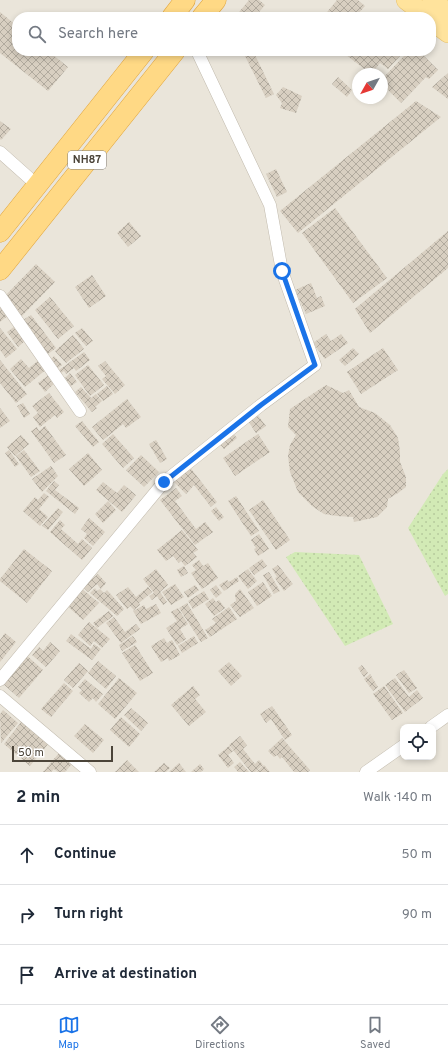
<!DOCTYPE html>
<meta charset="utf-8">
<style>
body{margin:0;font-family:Overpass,sans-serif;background:#f6f6f7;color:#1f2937}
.controls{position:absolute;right:12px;bottom:12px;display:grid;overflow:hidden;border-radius:8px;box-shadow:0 2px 6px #0003}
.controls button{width:36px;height:36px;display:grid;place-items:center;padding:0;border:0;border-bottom:1px solid #e0e1e3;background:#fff;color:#1f2937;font:20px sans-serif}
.compass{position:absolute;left:352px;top:68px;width:36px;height:36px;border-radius:50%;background:#fff;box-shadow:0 2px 6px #0003;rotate:230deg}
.scale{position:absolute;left:12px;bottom:10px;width:101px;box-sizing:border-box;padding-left:4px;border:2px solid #4b4439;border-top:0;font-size:11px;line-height:14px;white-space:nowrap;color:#4b4439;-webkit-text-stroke:3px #fff;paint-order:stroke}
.stop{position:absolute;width:12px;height:12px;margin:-9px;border:3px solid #1a73e8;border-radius:50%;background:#fff}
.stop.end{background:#1a73e8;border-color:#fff;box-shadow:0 1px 4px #0008}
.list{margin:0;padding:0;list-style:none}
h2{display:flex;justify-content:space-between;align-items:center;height:52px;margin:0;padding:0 16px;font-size:17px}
h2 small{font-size:13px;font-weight:400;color:#747a83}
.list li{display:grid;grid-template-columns:26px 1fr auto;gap:12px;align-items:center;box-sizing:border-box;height:60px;padding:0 16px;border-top:1px solid #e0e1e3}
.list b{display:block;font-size:15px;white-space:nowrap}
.list em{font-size:13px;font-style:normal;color:#747a83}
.icon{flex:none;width:22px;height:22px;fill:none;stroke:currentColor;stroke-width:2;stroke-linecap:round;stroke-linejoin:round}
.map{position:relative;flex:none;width:448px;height:772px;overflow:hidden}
.search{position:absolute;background:#fff;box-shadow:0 2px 6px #0003;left:12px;right:12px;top:12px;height:44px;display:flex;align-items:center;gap:10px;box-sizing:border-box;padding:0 14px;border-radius:16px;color:#747a83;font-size:15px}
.sheet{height:232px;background:#fff}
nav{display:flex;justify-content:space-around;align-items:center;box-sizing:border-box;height:56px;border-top:1px solid #e0e1e3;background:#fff;font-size:11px;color:#747a83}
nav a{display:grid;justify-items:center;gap:2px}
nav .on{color:#1a73e8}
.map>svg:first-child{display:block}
.residential{fill:#eae5da;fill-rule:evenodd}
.green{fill:url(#green-dots)}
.building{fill:url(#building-cross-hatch)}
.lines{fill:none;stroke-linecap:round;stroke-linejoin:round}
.minor-casing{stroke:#c2bbae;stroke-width:13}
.primary-casing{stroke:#e6c16a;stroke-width:20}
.trunk-casing{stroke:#e0a43c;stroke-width:21}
.minor{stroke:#fff;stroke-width:12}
.primary{stroke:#ffe39c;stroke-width:19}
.trunk{stroke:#ffd985;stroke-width:20}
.route{stroke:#1a73e8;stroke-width:5}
.labels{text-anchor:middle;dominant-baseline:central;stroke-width:3.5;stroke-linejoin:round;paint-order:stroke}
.shield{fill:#fff;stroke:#817c74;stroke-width:1}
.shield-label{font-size:11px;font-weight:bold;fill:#4b4439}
</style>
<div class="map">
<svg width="448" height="772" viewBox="0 0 448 772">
<defs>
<pattern id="green-dots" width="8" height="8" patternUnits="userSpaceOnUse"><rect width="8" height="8" fill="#d2eab5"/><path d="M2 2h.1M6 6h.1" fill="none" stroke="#b6ca9c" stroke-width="1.8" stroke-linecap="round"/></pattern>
<pattern id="building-cross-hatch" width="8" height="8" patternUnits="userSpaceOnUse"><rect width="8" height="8" fill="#d8cfc1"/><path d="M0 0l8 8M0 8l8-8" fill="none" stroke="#b1aa9e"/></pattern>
</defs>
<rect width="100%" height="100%" fill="#f6f3ec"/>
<!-- residential -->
<path class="residential" d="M0,0H448V772H0ZM17,17H431V51H17ZM358,74H382V98H358ZM403,727H433V757H403Z"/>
<!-- green -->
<path class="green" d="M448,469V594L445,596L408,528L443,474Z
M295,552L359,555L393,624L345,646L286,557Z"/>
<!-- building -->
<path class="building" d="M249,0H259L265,5L255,17H235Z
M337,0H358L365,6L355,17H323Z
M0,12L17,26V51H48L68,67L48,91L0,53Z
M251,51H253L274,94L266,98L244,54Z
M349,51H396L400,56L388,69L380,63L371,74L346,55Z
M399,51H419L438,70L429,79L426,77L401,103L382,84V79L404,56Z
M448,73V99L432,87Z
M338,77L352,90L347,97L332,84Z
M283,87L302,96L296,113L280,108L282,103L276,95Z
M416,101L441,117L298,233L280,211Z
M0,121L11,129L1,140L0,139Z
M276,169L287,192L277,197L266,174Z
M335,208L387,278L353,303L302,233Z
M129,222L141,236L128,247L117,233Z
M448,231V268L370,333L355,309Z
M36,264L55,282L22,316L3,298Z
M92,275L106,296L89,308L75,287Z
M311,283L317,298L321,296L325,306L306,314L295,290Z
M50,297L74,326L58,339L35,310Z
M0,306L10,314L0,322Z
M31,315L56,348L48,354L23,320Z
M15,326L26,340L18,347L7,332Z
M0,328L17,349L6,358L0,350Z
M82,328L93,341L86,346L75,333Z
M326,334L331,341L341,334L348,343L325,359L313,343Z
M73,335L84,349L66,363L55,351Z
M353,348L359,354L345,366L339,360Z
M383,348L398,370L361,394L347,372Z
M84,352L90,360L76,371L74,368L66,374L64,371L61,373L59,370Z
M54,356L62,365L58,368L51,359Z
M21,359L29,368L40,359L48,368L25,387L10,369Z
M0,360L27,394L16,403L0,383Z
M105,361L125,385L115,394L102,379L106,376L98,366Z
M88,365L104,385L90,396L75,375Z
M70,373L77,382L71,386L65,378Z
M50,374L56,382L45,392L38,383Z
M326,385L343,393L349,390L359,407L375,413L390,425L398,438L400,452V462L406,477V487L398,493L388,499L387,507L377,517L354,522L353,517L337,516L324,514L312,506L298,492L290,472L288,456L290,445L296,435L288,427L290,409Z
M107,386L113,394L103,401L97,394Z
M81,387L91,398L96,394L102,401L95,407L97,408L92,412L75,392Z
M49,393L64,412L57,418L55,415L40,427L33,417L38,413L32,406Z
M127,399L141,417L126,428L123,424L103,440L92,427Z
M23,403L30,414L24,418L17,406Z
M0,408L10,421L0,428Z
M257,414L266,426L256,433L248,421Z
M82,421L99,442L93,447L75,426Z
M45,426L66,455L54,463L31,431L37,427L39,431Z
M231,431L237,438L224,449L218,442Z
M113,434L134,458L123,468L102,444Z
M258,434L270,452L235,476L223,458Z
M21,435L29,444L15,456L7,447Z
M156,440L167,459L160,463L149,444Z
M9,450L19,464L15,467L5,453Z
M24,450L40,471L31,477L16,456Z
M88,453L102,470L84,486L69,469Z
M141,455L159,472L144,487L126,470Z
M51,466L58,476L42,492L32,479Z
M189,466L217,502L211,507L194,485L186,494L172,480Z
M54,481L59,485L55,490L79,508L75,514L46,491Z
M103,482L117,493L124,485L136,495L122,512L96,490Z
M176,488L182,496L175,501L196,529L205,522L213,532L195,545L160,500Z
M44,493L49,497L39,509L48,517L40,526L23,511L35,497L38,500Z
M236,496L259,531L251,536L228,501Z
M263,500L290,540L276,550L249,510Z
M108,501L116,510L103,523L95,514Z
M216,507L224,517L219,521L211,511Z
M58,508L63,512L48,530L42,526Z
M89,518L105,532L93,546L84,538L87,534L81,529Z
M60,520L65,525L61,529L78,544L82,539L92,548L82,560L50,532Z
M182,530L198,550L193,553L197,557L185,566L181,561L179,563L173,556L166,561L157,550Z
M259,534L269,549L258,556L254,549L256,548L251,540Z
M24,549L52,571L27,603L0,581V579Z
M262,559L267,566L254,575L249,568Z
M199,560L203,566L208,563L218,578L202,589L191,573L196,570L192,565Z
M278,565L293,584L284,591L275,578L277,577L272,569Z
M184,566L188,573L181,577L177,570Z
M156,569L168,585L160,592L167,602L163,605L157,596L152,600L149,596L154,593L143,579Z
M248,569L257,581L248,589L238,576Z
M269,572L280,591L274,594L263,575Z
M98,574L106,583L101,589L97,584L88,592L83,587Z
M237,577L239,581L224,591L219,585L227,580L229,582Z
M263,582L272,596L257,606L248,592Z
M175,584L184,597L171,605L162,592Z
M195,585L199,590L188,598L184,592Z
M216,585L222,593L216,598L210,590Z
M128,587L136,597L148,587L152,592L139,603L140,605L134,610L130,606L127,609L116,595Z
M81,588L99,603L83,620L66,605Z
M95,588L97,591L100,589L104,593L107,590L124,609L117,616L90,593Z
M240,589L254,608L240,617L230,605L236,601L235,594Z
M204,591L209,599L193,609L188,601Z
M213,598L216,602L219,600L225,608L214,616L205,604Z
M187,603L208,638L201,642L179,608Z
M156,604L161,613L141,624L133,611L144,605L146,609Z
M229,607L237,619L210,637L205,630L216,623L212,619Z
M178,608L188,624L180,629L186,639L177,645L166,628L177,621L171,612Z
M109,611L113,616L97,628L93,623Z
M114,617L125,632L136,624L140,629L121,643L106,623Z
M89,622L110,639L102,648L94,641L90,646L78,635Z
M5,633L16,642L0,662V640Z
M71,634L91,649L94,644L101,649L92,660L66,641Z
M133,636L137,642L122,651L119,645Z
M194,636L198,643L182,653L178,646Z
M164,638L167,643L172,640L180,655L169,661L168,658L161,662L151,646Z
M50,642L60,651L46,667L32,655L39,647L43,651Z
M135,645L153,673L140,681L122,653Z
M25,654L43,670L19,698L1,682Z
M98,661L116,676L106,689L88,673Z
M229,662L242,676L231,686L218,671Z
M79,663L88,671L73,688L64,680Z
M362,665L368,673L364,677L358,668Z
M404,670L417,688L409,693L396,675Z
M370,674L378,687L373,691L364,679Z
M119,678L137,693L115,719L98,704Z
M395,678L409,697L417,690L423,698L405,712L385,685Z
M85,679L103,694L96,702L93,698L89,702L79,693L82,690L78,687Z
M64,683L73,691L51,717L41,709Z
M193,686L200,695L195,699L206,712L189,726L171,705Z
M384,686L403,713L392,720L373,694Z
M272,706L292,735L285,740L271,719L266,723L260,714Z
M131,708L148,723L141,731L124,715Z
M3,710L18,723L1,743L0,714Z
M121,717L140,734L129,747L110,730Z
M22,721L49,743L30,766L4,744Z
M85,724L104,740L93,753L74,736Z
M240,736L247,745L243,749L255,764L259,760L263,765L255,772H251L229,745Z
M282,738L310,770L308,772H294L282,757L280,759L277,755L274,757L268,751Z
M229,746L233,751L228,755L234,763L228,768L218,755Z
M59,753L72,764L65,772H58L54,769L51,772H43Z
M127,760L139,772H115Z
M240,762L249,772H238L234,767Z
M164,763L170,768L166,772H154Z
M179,763L186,772H169Z
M200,764L204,769L201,772H191Z
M264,765L270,772H256Z"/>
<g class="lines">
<defs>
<path id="minor" d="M0,152L37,185
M0,296L80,411
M0,680L164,482L261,405L315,365L282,271L270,205L197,51
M0,696L90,772
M431,727L448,715
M366,772L403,746"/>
<path id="primary" d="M406,0L428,17
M432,0L448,13
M431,20L448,33"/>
<path id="trunk" d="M172,17L185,0
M202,17L216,0
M0,232L144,51
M0,270L175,51"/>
</defs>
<!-- minor casing -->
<use href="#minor" class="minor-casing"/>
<!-- primary casing -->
<use href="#primary" class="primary-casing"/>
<!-- trunk casing -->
<use href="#trunk" class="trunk-casing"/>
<!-- minor -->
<use href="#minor" class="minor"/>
<!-- primary -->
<use href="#primary" class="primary"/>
<!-- trunk -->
<use href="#trunk" class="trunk"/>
</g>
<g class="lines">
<!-- route -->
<path class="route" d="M164,482L261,405L315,365L282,271"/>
</g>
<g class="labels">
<!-- shield labels -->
<rect class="shield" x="68" y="151" width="38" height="18" rx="3"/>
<g class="shield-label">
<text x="87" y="160">NH87</text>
</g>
</g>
</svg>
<div class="controls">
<button><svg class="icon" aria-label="locate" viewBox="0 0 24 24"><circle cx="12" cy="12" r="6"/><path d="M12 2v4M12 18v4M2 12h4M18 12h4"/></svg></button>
</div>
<svg class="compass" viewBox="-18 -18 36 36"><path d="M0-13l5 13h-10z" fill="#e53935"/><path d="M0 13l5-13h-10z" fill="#747a83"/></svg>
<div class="scale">50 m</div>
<div class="stop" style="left:282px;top:271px"></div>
<div class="stop end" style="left:164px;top:482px"></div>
<div class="search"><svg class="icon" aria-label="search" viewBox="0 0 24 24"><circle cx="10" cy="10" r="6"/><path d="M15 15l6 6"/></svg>Search here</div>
</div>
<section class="sheet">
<h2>2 min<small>Walk · 140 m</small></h2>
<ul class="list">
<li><svg class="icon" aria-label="ahead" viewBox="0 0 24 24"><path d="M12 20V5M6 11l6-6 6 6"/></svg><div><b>Continue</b></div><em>50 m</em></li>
<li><svg class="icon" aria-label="right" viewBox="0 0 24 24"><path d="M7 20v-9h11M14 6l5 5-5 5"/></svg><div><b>Turn right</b></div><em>90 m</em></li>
<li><svg class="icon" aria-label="arrive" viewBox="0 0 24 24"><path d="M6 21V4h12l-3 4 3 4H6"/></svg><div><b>Arrive at destination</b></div></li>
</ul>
</section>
<nav>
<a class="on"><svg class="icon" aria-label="map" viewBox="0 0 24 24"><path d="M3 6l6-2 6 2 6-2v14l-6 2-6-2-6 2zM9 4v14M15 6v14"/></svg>Map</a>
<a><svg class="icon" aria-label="directions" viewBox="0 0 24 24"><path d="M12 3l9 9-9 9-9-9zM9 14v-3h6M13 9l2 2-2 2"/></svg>Directions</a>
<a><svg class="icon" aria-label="saved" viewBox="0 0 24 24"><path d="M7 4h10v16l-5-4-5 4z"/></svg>Saved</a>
</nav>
